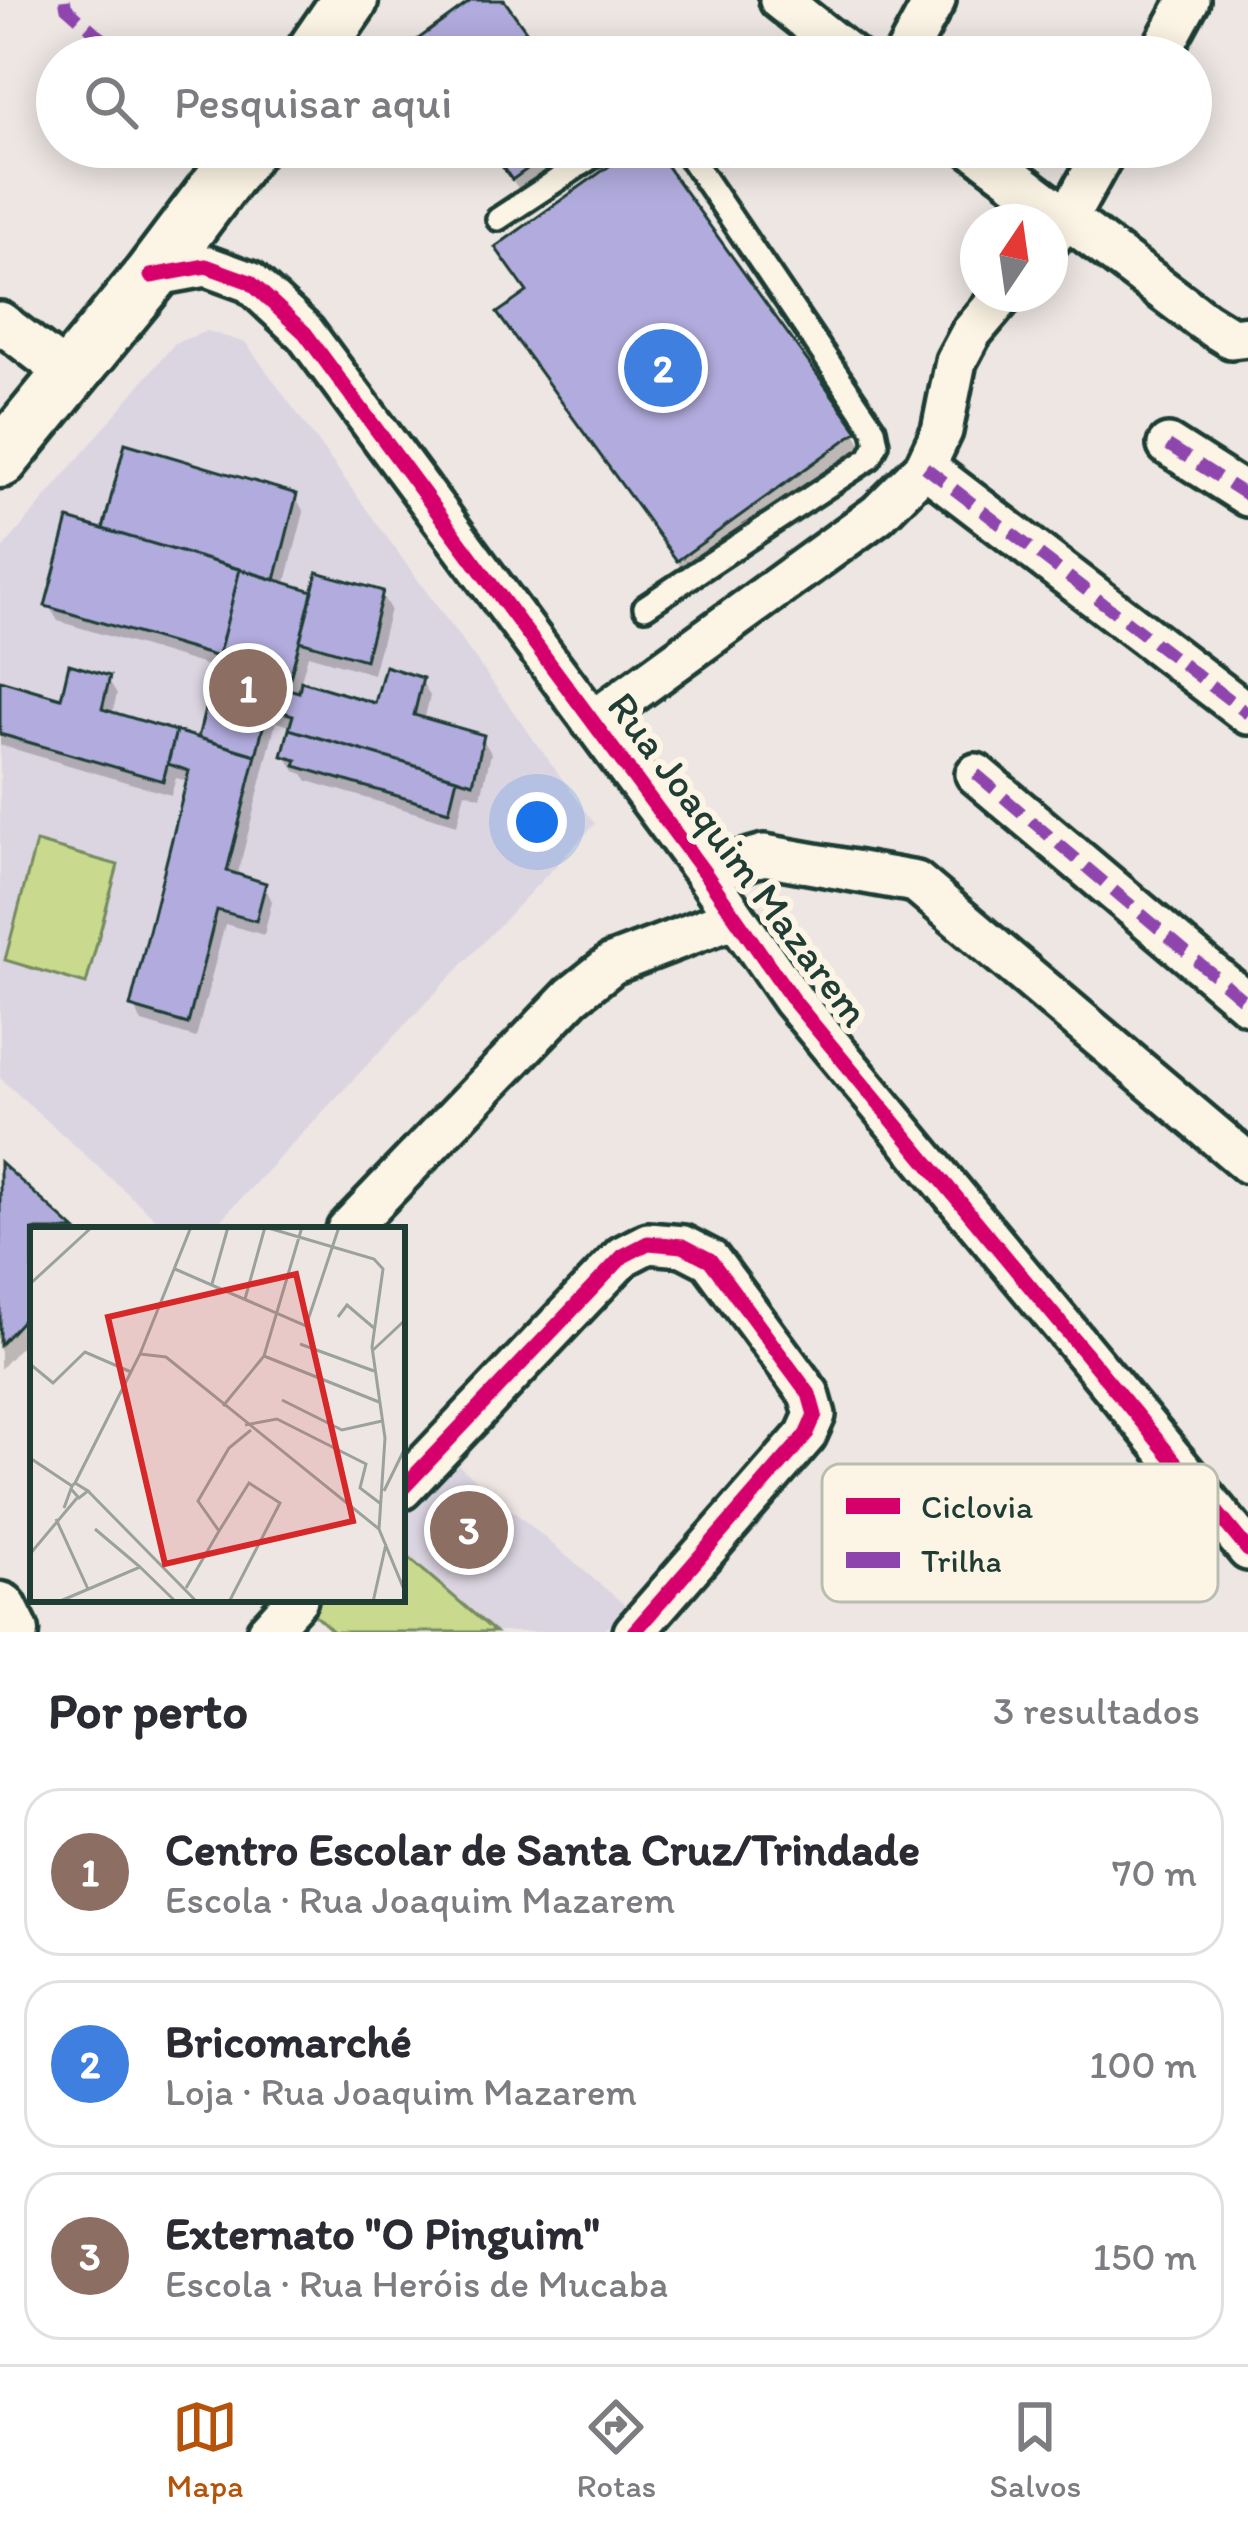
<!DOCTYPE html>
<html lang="pt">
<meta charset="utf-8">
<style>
body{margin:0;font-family:Itim,sans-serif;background:#f7f7f7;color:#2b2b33}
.compass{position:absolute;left:960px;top:204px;width:108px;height:108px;border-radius:50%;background:#fff;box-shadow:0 6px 30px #0003;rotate:13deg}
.you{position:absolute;left:537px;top:822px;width:42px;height:42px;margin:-30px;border:9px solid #fff;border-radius:50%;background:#1a73e8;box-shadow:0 0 0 18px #1a73e833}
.badge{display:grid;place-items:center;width:78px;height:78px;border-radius:50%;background:#b45309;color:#fff;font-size:39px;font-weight:700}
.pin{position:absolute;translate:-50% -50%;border:6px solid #fff;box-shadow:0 3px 12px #0006}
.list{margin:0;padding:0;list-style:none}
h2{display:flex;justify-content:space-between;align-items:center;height:156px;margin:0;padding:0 48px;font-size:51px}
h2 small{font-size:39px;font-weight:400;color:#7c7c81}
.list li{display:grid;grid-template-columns:78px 1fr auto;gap:36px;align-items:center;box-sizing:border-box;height:168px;margin:0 24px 24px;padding:0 24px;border:3px solid #e1e1e2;border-radius:36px}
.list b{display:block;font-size:45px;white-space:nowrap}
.list p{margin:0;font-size:39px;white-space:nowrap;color:#7c7c81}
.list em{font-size:39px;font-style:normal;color:#7c7c81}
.icon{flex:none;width:66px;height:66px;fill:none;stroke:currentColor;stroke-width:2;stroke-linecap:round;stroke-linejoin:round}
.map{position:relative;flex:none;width:1248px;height:1632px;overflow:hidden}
.search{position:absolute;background:#fff;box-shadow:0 6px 30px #0003;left:36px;right:36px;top:36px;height:132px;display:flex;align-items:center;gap:30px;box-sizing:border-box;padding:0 42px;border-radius:66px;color:#7c7c81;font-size:45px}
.sheet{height:732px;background:#fff}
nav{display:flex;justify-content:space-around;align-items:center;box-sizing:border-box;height:168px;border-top:3px solid #e1e1e2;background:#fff;font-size:33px;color:#7c7c81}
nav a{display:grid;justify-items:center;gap:6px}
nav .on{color:#b45309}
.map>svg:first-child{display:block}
.built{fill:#dbd5e1}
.green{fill:#c9d98e;stroke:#748b61;stroke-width:3}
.shadow{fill:#0003}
.building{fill:#b1acdd;stroke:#1f3d34;stroke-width:3}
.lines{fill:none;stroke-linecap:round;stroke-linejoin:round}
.lane-casing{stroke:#1f3d34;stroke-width:30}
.street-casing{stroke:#1f3d34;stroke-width:48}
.secondary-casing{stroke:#1f3d34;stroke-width:63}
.lane{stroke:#fcf5e5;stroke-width:21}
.street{stroke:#fcf5e5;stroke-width:39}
.secondary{stroke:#fcf5e5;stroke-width:54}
.quiet{stroke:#8e44ad;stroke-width:12;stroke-dasharray:24 12;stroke-linecap:butt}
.cycleway-casing{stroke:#fcf5e5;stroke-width:22}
.cycleway{stroke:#d6006c;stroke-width:15}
.labels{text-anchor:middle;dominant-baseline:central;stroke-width:12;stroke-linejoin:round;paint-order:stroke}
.street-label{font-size:42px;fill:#1f3d34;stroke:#fcf5e5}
.inset-road{fill:none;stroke:#9ba29d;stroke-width:3}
.view{fill:#d62828;fill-opacity:0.15;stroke:#d62828;stroke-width:6}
.inset-edge{fill:none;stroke:#1f3d34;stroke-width:6}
.key{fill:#fcf5e5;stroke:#babeb0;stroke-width:3}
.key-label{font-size:33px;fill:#1f3d34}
</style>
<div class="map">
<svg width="1248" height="1632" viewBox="0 0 1248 1632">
<rect width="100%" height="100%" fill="#ede6e3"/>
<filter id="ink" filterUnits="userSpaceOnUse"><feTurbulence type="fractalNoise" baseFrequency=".00833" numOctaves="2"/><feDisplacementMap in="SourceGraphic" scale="24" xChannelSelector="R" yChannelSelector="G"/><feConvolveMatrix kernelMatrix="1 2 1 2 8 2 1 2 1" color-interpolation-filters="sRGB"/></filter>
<g filter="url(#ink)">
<!-- built -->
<path class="built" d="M207,331L246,343L595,824L211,1230H168L0,1078V552L175,343Z
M450,1458L627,1607L603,1632H495L402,1552V1508Z"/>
<!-- green -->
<path class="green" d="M36,842L118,865L86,984L5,960Z
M402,1552L495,1632H334L307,1608L316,1599H402Z"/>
<!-- shadow -->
<path class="shadow" d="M488,147H598L526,199Z
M641,147H649L855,433L867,453L690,580L513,334L529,294Z
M127,447L295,496L304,512L285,586L315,595L381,594L390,609L373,674L308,655L300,684L377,707L421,680L430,696L424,721L482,738L491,753L481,797L465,792L457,825L308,781L303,774L295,771L286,756L293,727L276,722L237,877L264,885L272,901L264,935L225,924L196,1038L142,1022L133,1006L190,782L176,778L171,795L0,745V683L63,701L108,679L117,694L112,715L200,741L218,669L58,621L49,606L105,533Z
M0,1166L71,1230H33V1333L0,1369Z"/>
<!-- building -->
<path class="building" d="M472,0H504L545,57H425L414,42Z
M488,147H558L512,180Z
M636,147H653L858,431L677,561L497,313L527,292L495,247Z
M125,443L297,494L275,580L103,529Z
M68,519L240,569L218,657L45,606Z
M240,569L313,591L290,678L276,675L256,755L198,738Z
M317,572L383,591L365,660L300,641Z
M69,664L110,676L102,709L176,731L163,781L0,734V680L61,698Z
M385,666L423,678L414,715L484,735L473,783L289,729L293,715L268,708L274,685L299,692L301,681L375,703Z
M289,729L457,778L449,811L295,766L297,760L282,756Z
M176,731L256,755L227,871L266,883L256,921L217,910L188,1024L130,1007L189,771L168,764Z
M0,1162L75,1230H33V1309L0,1345Z"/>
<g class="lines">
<defs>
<path id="lane" d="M498,219L607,147
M645,607L870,458L877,444L874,429L687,153L679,147"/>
<path id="street" d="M780,0L852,57
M904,57L935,0
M1158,57L1189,0
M972,147L1205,322L1231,338L1248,336
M1050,239L1068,217L1107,147
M151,276L206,266L250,282L305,333L704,872L793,1000L1248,1550
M0,322L69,375
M1168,445L1248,496
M925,467L1248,714
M592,722L878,514L925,467L942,431L956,361L971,333L1004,294
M976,774L1248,1004
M704,872L764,855L916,882L1248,1163
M347,1230L572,996L612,964L735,917
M402,1489L623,1256L648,1243L683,1246L710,1260L809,1394L815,1415L806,1435L634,1632
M267,1632L297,1599"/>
<path id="secondary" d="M311,57L350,0
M0,460L151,276L248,147
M0,1610L11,1632"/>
</defs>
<!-- lane casing -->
<use href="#lane" class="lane-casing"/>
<!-- street casing -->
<use href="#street" class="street-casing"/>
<!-- secondary casing -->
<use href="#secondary" class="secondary-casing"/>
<!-- lane -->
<use href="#lane" class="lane"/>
<!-- street -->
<use href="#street" class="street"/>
<!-- secondary -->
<use href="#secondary" class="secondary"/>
<!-- quiet -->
<path class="quiet" d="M65,0L66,7L98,35L129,57
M1168,445L1248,496
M925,467L1248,714
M976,774L1248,1004"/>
<defs>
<path id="cycleway" d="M151,276L206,266L250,282L305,333L704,872L793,1000L1248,1550
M402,1489L623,1256L648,1243L683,1246L710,1260L809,1394L815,1415L806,1435L634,1632"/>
</defs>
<!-- cycleway casing -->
<use href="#cycleway" class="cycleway-casing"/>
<!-- cycleway -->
<use href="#cycleway" class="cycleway"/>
</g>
</g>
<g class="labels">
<!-- street labels -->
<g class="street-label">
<text transform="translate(739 859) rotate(53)">Rua Joaquim Mazarem</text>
</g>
</g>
<!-- overview -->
<g transform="translate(30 1227)">
<rect width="375" height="375" fill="#ede6e3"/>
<path class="inset-road" d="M235,0L344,32L353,42L342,120L355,211L349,302L375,365M145,42L276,99L309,0M0,57L62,0M182,57L198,0M215,72L235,0M308,90L317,78L344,101M270,117L344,144M342,124L373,95M110,127L136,130L349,302M234,129L349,175M0,137L23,156L55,125L101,145M252,173L312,203L352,194M193,179L234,129L272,0M215,198L247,192L336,237L330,261L351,277M0,231L42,259M45,256L110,127L161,0M58,264L167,375M354,264L375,221M34,281L42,259L45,256L58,264L49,271L41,262M26,292L58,362M65,302L110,340M189,304L219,256L250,276L199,375M0,327L47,271M156,361L189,304L168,274L199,221L221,203M28,375L110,340L144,373M343,375L356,317"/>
<path class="view" d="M266,47L323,294L135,337L78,90Z"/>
<rect width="375" height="375" class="inset-edge"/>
</g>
<!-- legend -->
<rect x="822" y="1464" width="396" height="138" rx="18" class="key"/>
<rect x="846" y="1498" width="54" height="16" fill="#d6006c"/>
<rect x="846" y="1552" width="54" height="16" fill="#8e44ad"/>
<g class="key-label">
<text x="921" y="1518">Ciclovia</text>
<text x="921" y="1572">Trilha</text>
</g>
</svg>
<svg class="compass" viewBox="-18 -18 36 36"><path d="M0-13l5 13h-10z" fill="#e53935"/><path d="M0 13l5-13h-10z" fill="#7c7c81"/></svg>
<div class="you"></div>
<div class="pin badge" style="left:248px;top:688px;background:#8d6e63">1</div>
<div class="pin badge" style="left:663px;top:368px;background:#3f7fe0">2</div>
<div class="pin badge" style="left:469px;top:1530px;background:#8d6e63">3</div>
<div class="search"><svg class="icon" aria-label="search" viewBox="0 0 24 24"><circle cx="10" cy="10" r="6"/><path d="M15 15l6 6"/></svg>Pesquisar aqui</div>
</div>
<section class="sheet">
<h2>Por perto<small>3 resultados</small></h2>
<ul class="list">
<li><span class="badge" style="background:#8d6e63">1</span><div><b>Centro Escolar de Santa Cruz/Trindade</b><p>Escola · Rua Joaquim Mazarem</p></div><em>70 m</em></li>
<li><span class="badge" style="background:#3f7fe0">2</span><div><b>Bricomarché</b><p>Loja · Rua Joaquim Mazarem</p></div><em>100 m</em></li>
<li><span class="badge" style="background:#8d6e63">3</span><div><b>Externato &quot;O Pinguim&quot;</b><p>Escola · Rua Heróis de Mucaba</p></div><em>150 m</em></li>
</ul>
</section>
<nav>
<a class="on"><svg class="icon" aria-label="map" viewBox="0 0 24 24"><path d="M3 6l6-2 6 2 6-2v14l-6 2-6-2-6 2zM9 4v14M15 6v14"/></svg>Mapa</a>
<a><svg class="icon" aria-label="directions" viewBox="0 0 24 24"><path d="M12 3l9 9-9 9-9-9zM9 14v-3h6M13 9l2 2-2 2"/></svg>Rotas</a>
<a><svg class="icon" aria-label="saved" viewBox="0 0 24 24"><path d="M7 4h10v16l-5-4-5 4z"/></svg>Salvos</a>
</nav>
